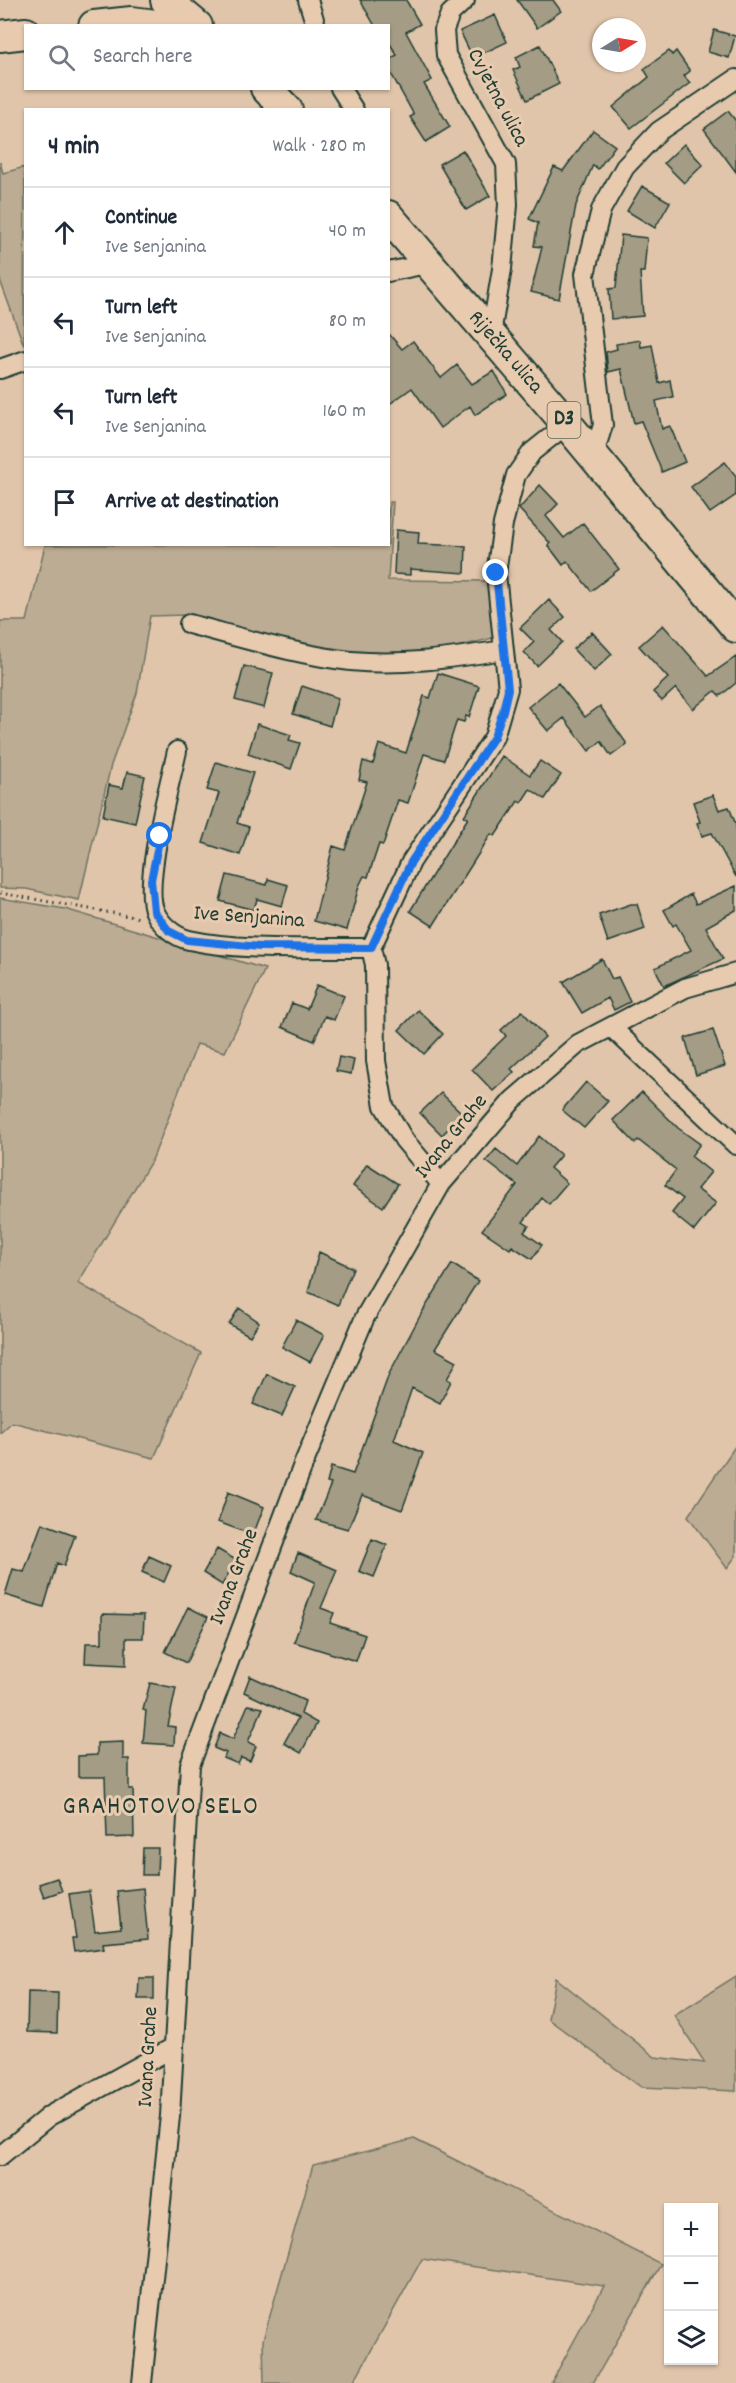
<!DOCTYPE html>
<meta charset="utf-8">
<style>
body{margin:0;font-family:Dekko,sans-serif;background:#f2f2f3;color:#1f2937}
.controls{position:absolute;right:18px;bottom:18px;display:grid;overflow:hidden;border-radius:0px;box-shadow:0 2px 4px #0004}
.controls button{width:54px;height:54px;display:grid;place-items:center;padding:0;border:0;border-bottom:2px solid #e0e1e3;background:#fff;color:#1f2937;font:30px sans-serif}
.compass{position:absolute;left:592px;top:18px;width:54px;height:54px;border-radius:50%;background:#fff;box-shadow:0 2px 4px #0004;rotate:79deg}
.stop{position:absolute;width:18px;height:18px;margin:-14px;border:4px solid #1a73e8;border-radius:50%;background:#fff}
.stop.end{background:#1a73e8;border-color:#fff;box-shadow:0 2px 6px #0008}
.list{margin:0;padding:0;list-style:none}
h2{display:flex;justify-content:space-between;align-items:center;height:78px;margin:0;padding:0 24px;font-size:26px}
h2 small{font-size:20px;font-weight:400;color:#747a83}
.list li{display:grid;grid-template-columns:39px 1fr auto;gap:18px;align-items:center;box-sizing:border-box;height:90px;padding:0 24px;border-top:2px solid #e0e1e3}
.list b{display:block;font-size:22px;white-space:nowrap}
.list p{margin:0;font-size:20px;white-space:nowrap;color:#747a83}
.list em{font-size:20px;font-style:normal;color:#747a83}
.icon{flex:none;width:33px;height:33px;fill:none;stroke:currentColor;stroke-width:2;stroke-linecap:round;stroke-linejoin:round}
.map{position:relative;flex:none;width:736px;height:2383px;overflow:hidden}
.search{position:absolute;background:#fff;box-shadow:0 2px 4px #0004;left:24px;top:24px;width:366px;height:66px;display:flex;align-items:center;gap:15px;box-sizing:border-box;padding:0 21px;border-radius:0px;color:#747a83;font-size:22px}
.panel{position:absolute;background:#fff;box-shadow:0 2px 4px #0004;left:24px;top:108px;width:366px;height:438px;border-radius:0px}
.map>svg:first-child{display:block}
.green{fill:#bdac94;stroke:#6e7464;stroke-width:1.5}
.building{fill:#a49c85;stroke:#1f3d34;stroke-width:1.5}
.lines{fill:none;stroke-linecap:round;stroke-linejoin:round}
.minor-casing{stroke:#1f3d34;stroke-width:22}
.primary-casing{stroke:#1f3d34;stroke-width:34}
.path{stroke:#1f3d34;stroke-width:3;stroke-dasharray:1.5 4.5;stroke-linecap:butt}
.minor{stroke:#e8cbaf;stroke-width:18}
.primary{stroke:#e8cbaf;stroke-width:30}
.route{stroke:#1a73e8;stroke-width:8}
.labels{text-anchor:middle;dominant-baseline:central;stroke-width:6;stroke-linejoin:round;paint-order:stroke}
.shield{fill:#e8cbaf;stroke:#5b6859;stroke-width:1.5}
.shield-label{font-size:21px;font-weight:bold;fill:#1f3d34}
.street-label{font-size:22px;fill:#1f3d34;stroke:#e8cbaf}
.quarter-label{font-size:26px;letter-spacing:1.5px;fill:#1f3d34;stroke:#e8cbaf}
</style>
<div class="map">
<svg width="736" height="2383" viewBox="0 0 736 2383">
<rect width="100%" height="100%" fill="#e0c5aa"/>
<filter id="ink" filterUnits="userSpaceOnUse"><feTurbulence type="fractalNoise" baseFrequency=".0167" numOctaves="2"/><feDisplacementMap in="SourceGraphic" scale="12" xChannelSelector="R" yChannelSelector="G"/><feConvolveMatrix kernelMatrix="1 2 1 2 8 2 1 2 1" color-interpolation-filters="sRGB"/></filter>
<g filter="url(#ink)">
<!-- green -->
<path class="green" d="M0,162L3,173L25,167L24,346L0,280Z
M389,502H393L388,580L489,581L493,638L428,654L321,651L185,615L150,616L137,693L111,765L79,900L26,889L0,888V621H27L45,545L388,544Z
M0,898L65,909L265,969L225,1052L197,1044L153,1158L78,1283L201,1353L154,1458L12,1422L0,1433Z
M736,1445V1556L727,1568L688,1516Z
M736,1976V2091L641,2087L548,2019L556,1978L655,2057L705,2063L674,2015Z
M414,2139L661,2264L593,2383H551L604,2286L422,2259L353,2383H264L263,2340L313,2165Z"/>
<!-- building -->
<path class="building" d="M360,0H406L420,24L406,32L432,80L424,84L450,127L426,142L410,117L414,115L388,68V60L397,55L388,41V26H375Z
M517,0H553L561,11L537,28Z
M495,15L507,42L473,58L460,31Z
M714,30L735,36L729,58L708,52Z
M540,45L559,84L527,100L513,70L520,67L516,57Z
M669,51L672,55L676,51L690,71L684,76L690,83L631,128L613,107L649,77L644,69Z
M728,111L736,121V172L704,129Z
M593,130L615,146L598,169L593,165L576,205L559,299L531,292L542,247L534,246L538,223L529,219L554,167L563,171Z
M684,144L703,165L684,183L664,163Z
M463,150L490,196L466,210L439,164Z
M642,186L670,202L655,228L627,211Z
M621,235L647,238L644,272H640L643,316L611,319L609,289L616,288Z
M388,333L402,349L413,341L441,378L457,365L472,384L494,371L507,394L475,415L470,406L440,428L412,388L388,405Z
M640,340L641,347L652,345L659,383L670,380L673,397L656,401L662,429L670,426L685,462L662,472L641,421L634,423L621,369L608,372L606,352L617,349L616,344Z
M725,462L736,476V495L710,513L691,487Z
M540,485L558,504L546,516L564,538L583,523L619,569L591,591L567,561L563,565L548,545L550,543L519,509Z
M396,530L419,532L418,544L466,546L465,573L410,569V575L394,574Z
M549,600L565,617L551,630L562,642L537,666L524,652L534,642L520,628Z
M663,625L708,676L736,657V683L720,696L715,691L693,709L676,688L662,701L653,692L668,678L639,646Z
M592,632L612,654L594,671L573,649Z
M244,666L273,673L264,708L235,700Z
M438,673L479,686L469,717L466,716L464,722L457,720L444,760L424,754L408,803L398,800L383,845L379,844L368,877L364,876L359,886L347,930L314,921L333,846L345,850L367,782L359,780L363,761L373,764L379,744L406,753L424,696L430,698Z
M558,683L585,717L600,706L627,744L611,756L601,741L589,751L564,718L548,731L528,707Z
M302,686L338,698L330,726L293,714Z
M257,724L291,735L289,740L300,743L291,769L248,754Z
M502,756L530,775L540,761L561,775L545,799L530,789L521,803L518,801L495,836L491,834L433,926L410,911L468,818L464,816Z
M216,762L253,773L237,823L249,827L240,855L203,843L219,793L207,790Z
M127,772L145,776L135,823L103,816L109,785L123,788Z
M713,795L719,810L729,807L736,825V877L712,833L702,836L697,823L700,822L693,802Z
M227,875L267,885L268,879L288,885L282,906L257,899L254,910L220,901Z
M736,886V910L706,927L723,959L664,986L655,968L691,950L676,924L673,926L664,910L691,894L696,904Z
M631,904H637L645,929L608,942L599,915Z
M602,959L612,979L618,977L630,1002L614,1010L608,998L582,1013L563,982Z
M317,985L344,996L334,1020L325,1016L314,1041L282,1027L292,1003L307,1009Z
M418,1010L443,1034L424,1054L399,1030Z
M522,1011L545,1037L511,1069L514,1072L493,1091L472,1069L506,1036L501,1030Z
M713,1030L725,1066L696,1075L685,1038Z
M339,1057L354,1060L351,1074L336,1071Z
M586,1082L608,1101L584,1128L562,1110Z
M642,1092L678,1128L700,1144L691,1156L711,1172L697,1189L716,1203L694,1231L672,1213L683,1199L665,1185L676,1170L638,1140L635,1143L613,1120Z
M441,1093L463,1114L442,1135L420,1113Z
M539,1136L561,1155L550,1168L567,1183L549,1204L542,1198L523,1222L529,1226L524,1232L542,1245L532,1259L512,1246L510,1249L482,1230L517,1185L486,1161L496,1149L517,1166Z
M367,1164L398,1184L383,1207L353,1186Z
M319,1252L353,1268L338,1305L308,1292Z
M452,1264L478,1281L435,1349L457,1361L447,1379L451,1381L440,1403L412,1388L394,1440L423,1453L402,1510L362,1495L348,1529L316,1520L331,1484L327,1483L331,1467L353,1474L389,1374L421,1314Z
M239,1308L259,1322L250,1336L229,1324Z
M296,1320L324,1335L310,1362L282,1347Z
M267,1374L295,1387L282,1416L253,1404Z
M228,1492L264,1507L253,1535L218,1522Z
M42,1523L75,1535L64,1566L57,1563L44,1607L5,1595L13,1569L24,1572Z
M372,1539L387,1545L374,1577L359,1571Z
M217,1549L236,1560L222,1585L203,1573Z
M298,1553L337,1570L321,1608L334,1613L330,1623L365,1635L356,1661L294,1642L315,1582L291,1571Z
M149,1556L171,1566L164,1582L142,1572Z
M188,1607L208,1617L186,1663L165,1652Z
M102,1614L144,1615L143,1638H126V1665L85,1663L86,1643H102Z
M250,1676L305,1701L301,1714L317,1723L301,1753L284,1743L298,1718L244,1692Z
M150,1683L176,1688L168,1726L175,1727L174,1745L143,1743L146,1711L143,1710Z
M248,1705L263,1708L248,1742L256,1746L250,1761L241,1758L238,1764L224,1758L226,1753L214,1748L220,1733L233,1739Z
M123,1742V1759H129V1789H133L134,1837L107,1838L105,1777H78V1756L97,1755V1743Z
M143,1848H158L157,1875H142Z
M57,1878L62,1891L44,1897L39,1884Z
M143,1888L148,1939L103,1943L104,1948L74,1952L72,1938H76L69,1894L89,1891L95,1931L121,1928L117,1891Z
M139,1978H154V1999H138Z
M28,1992L58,1993L57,2033L27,2032Z"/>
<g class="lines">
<defs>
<path id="minor" d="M308,0L316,26
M465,0L450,14L444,30L446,55L506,164L508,205L502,269L491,334
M340,88L354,110
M388,272L431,263
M0,369L26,360
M593,457L603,425L585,274L601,210L625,167L659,131L736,79
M189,624C243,638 297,655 351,661C402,666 453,658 503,650
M177,751C170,783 142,885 155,912C161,925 175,937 189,940C244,952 314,947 371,948
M611,1027L736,1145
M441,1184L404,1140L384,1106L376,1061L375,965L371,948L411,862L494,737L508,689L496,574L503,524L516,475L532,452L567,424
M0,2156L49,2116L174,2047
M142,2383L170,2116L190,1765L303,1465L365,1317L441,1184L513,1100L578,1044L685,988L736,973"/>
<g id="primary">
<path d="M166,0L197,26"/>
<path d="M94,26L132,22L163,26"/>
<path d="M0,36L26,33"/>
<path d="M266,88L287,110"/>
<path id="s1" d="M388,216L567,424L736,627"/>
</g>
</defs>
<!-- minor casing -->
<use href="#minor" class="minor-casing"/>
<!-- primary casing -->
<use href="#primary" class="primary-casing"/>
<!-- path -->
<path class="path" d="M0,893L140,918"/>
<!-- minor -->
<use href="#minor" class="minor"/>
<!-- primary -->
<use href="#primary" class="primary"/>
</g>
</g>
<g class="lines" filter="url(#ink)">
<!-- route -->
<path class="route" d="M160,836L151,880L154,911L169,931L187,940L260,947L371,948L411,862L494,737L503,711L508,689L496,573"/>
</g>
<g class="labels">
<!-- shield labels -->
<rect class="shield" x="547.5" y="402" width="33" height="36" rx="4.5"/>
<g class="shield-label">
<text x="564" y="420">D3</text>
</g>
<!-- street labels -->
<g class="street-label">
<text transform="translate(497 98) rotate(62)">Cvjetna ulica</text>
<text stroke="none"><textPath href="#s1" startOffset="180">Riječka ulica</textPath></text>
<text transform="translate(249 918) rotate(4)">Ive Senjanina</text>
<text transform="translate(452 1137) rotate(-51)">Ivana Grahe</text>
<text transform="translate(235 1577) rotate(-69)">Ivana Grahe</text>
<text transform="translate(149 2057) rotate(-87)">Ivana Grahe</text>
</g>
<!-- quarter labels -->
<g class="quarter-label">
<text x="161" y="1807">GRAHOTOVO SELO</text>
</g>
</g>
</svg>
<div class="controls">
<button>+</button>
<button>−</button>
<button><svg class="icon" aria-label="layers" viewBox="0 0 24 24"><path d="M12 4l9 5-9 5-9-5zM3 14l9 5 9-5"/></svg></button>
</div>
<svg class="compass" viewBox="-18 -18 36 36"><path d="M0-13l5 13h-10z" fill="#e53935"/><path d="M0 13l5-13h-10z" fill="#747a83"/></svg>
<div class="stop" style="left:160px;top:836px"></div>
<div class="stop end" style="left:496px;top:573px"></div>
<div class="search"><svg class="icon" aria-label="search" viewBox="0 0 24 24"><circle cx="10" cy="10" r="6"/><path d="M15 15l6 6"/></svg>Search here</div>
<section class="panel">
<h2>4 min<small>Walk · 280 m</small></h2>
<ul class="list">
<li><svg class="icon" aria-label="ahead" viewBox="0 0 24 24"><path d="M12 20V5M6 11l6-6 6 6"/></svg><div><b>Continue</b><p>Ive Senjanina</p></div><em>40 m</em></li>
<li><svg class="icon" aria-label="left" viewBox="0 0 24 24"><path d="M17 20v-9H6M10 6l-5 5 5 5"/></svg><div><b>Turn left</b><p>Ive Senjanina</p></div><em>80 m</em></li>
<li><svg class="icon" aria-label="left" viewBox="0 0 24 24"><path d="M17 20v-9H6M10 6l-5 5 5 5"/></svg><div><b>Turn left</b><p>Ive Senjanina</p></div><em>160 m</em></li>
<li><svg class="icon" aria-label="arrive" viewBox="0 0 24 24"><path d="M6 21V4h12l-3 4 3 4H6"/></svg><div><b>Arrive at destination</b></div></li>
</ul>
</section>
</div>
